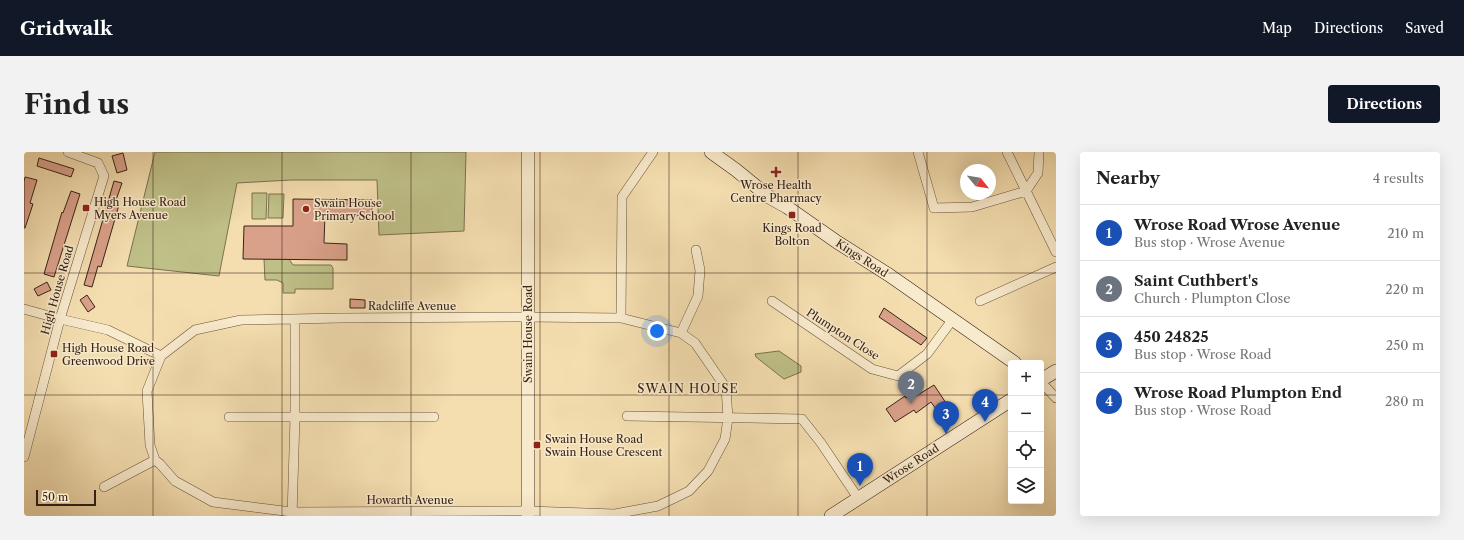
<!DOCTYPE html>
<meta charset="utf-8">
<style>
body{margin:0;font-family:"Libre Caslon Text",serif;background:#f2f2f2;color:#222}
.controls{position:absolute;right:12px;bottom:12px;display:grid;overflow:hidden;border-radius:4px;box-shadow:0 4px 16px #0002}
.controls button{width:36px;height:36px;display:grid;place-items:center;padding:0;border:0;border-bottom:1px solid #e0e0e0;background:#fff;color:#222;font:20px sans-serif}
.compass{position:absolute;left:936px;top:12px;width:36px;height:36px;border-radius:50%;background:#fff;box-shadow:0 4px 16px #0002;rotate:120deg}
.scale{position:absolute;left:12px;bottom:10px;width:60px;box-sizing:border-box;padding-left:4px;border:2px solid #382216;border-top:0;font-size:11px;line-height:14px;white-space:nowrap;color:#382216;-webkit-text-stroke:3px #f8eacc;paint-order:stroke}
.you{position:absolute;left:633px;top:179px;width:14px;height:14px;margin:-10px;border:3px solid #fff;border-radius:50%;background:#1a73e8;box-shadow:0 0 0 6px #1a73e833}
.badge{display:grid;place-items:center;width:26px;height:26px;border-radius:50%;background:#111827;color:#fff;font-size:13px;font-weight:700}
.pin{position:absolute;translate:-50% -33px;filter:drop-shadow(0 1px 2px #0008)}
.pin::after{content:'';position:absolute;top:21px;width:14px;height:12px;background:inherit;clip-path:polygon(0 0,100% 0,50% 100%)}
.list{margin:0;padding:0;list-style:none}
h2{display:flex;justify-content:space-between;align-items:center;height:52px;margin:0;padding:0 16px;font-size:17px}
h2 small{font-size:13px;font-weight:400;color:#767676}
.list li{display:grid;grid-template-columns:26px 1fr auto;gap:12px;align-items:center;box-sizing:border-box;height:56px;padding:0 16px;border-top:1px solid #e0e0e0}
.list b{display:block;font-size:15px;white-space:nowrap}
.list p{margin:0;font-size:13px;white-space:nowrap;color:#767676}
.list em{font-size:13px;font-style:normal;color:#767676}
.icon{flex:none;width:22px;height:22px;fill:none;stroke:currentColor;stroke-width:2;stroke-linecap:round;stroke-linejoin:round}
.map{position:relative;flex:none;width:1032px;height:364px;overflow:hidden;border-radius:4px}
header{display:flex;align-items:center;gap:24px;box-sizing:border-box;height:56px;padding:0 20px;background:#111827;color:#fff}
header strong{font-size:19px}
nav{display:flex;gap:22px;margin-inline-start:auto;font-size:14px}
.intro{display:flex;align-items:center;justify-content:space-between;box-sizing:border-box;height:96px;padding:0 24px}
h1{margin:0;font-size:28px}
.button{padding:10px 18px;border-radius:4px;background:#111827;color:#fff;font-size:14px;font-weight:700}
main{display:flex;gap:24px;padding:0 24px}
aside{flex:1;background:#fff;border-radius:4px;box-shadow:0 4px 16px #0002}
.map>svg:first-child{display:block}
.green{fill:#bfc088;stroke:#7c714f}
.building{fill:#daa18a;stroke:#382216}
.lines{fill:none;stroke-linecap:round;stroke-linejoin:round}
.street-casing{stroke:#67513c;stroke-width:10}
.secondary-casing{stroke:#382216;stroke-width:14}
.street{stroke:#f8eacc;stroke-width:9}
.secondary{stroke:#f8eacc;stroke-width:13}
.grid{fill:none;stroke:#382216;stroke-width:1;stroke-opacity:0.55}
.poi-dot{fill:#8f2418;stroke:#f8eacc;stroke-width:1.5}
.labels{text-anchor:middle;dominant-baseline:central;stroke-width:3;stroke-linejoin:round;paint-order:stroke}
.poi-label{font-size:11px;fill:#382216;stroke:#f8eacc;text-anchor:start}
.street-label{font-size:11px;fill:#382216;stroke:#f8eacc}
.neighbourhood-label{font-size:12px;letter-spacing:1px;fill:#382216;stroke:#f8eacc}
</style>
<header>
<strong>Gridwalk</strong>
<nav><a>Map</a><a>Directions</a><a>Saved</a></nav>
</header>
<div class="intro"><h1>Find us</h1><a class="button">Directions</a></div>
<main>
<div class="map">
<svg width="1032" height="364" viewBox="0 0 1032 364">
<rect width="100%" height="100%" fill="#f4deb0"/>
<filter id="stains"><feTurbulence type="fractalNoise" baseFrequency=".005" numOctaves="4"/><feColorMatrix values="0 0 0 0 .2 0 0 0 0 .09 0 0 0 0 .02 0 0 0 .5 -.17"/></filter>
<radialGradient id="worn" r=".72"><stop offset=".6" stop-color="#630" stop-opacity="0"/><stop offset="1" stop-color="#630" stop-opacity=".3"/></radialGradient>
<!-- green -->
<path class="green" d="M131,0H442L440,79L355,83L353,28H267L213,31L195,124L103,114Z
M228,41H243L242,67H228Z
M245,42H260L259,66H244Z
M240,107H265L269,113H307L309,116V137H271V141H259V131L253,128H241Z
M755,199L777,214V220L760,227L732,205L731,202Z"/>
<!-- building -->
<path class="building" d="M99,1L103,18L93,21L88,4Z
M15,6L50,17L47,25L13,14Z
M1,25L13,28L6,51L9,52L1,76H0V30Z
M90,29L98,31L91,51L95,53L77,115L74,114L68,135L60,133Z
M47,39L56,42L30,125L20,122L38,60L39,61Z
M269,47L348,48V64L301,63L300,91L323,92V108L219,107L220,74H269Z
M23,130L27,138L14,144L10,137Z
M63,143L71,155L64,160L56,148Z
M326,147L341,148V156H326Z
M860,156L903,186L897,193L855,165Z
M910,233L924,254L914,260L907,250L892,261L890,258L871,270L862,257L881,244L882,246L890,241L892,244Z"/>
<g class="lines">
<defs>
<path id="street" d="M894,0L910,56L948,55L1002,39L1014,21L1015,0
M983,0L1032,100
M748,149L848,217L874,224L903,202L929,167
M956,149L1032,115
M0,157L36,167L84,178L137,204
M504,165L597,166L657,181L671,191L702,236L704,266L701,287L684,319L665,339L634,354L591,362L504,359L268,360L189,350L151,329L136,312L131,308L126,293L123,239L137,204L171,178L217,168L318,166Z
M597,166L598,45L629,0
M657,181L674,144L676,118L672,98
M1017,230L1032,246
M603,264L778,267L797,291L834,346
M205,265H410
M0,305L36,167L80,24L74,11L44,0
M80,335L131,308
M268,364L271,265V167"/>
<path id="secondary" d="M687,0L712,18L745,45L763,55L813,90L865,123L991,211
M1017,228L1032,219
M504,364V0
M807,364L987,248"/>
</defs>
<!-- street casing -->
<use href="#street" class="street-casing"/>
<!-- secondary casing -->
<use href="#secondary" class="secondary-casing"/>
<!-- street -->
<use href="#street" class="street"/>
<!-- secondary -->
<use href="#secondary" class="secondary"/>
</g>
<!-- grid -->
<path class="grid" d="M129,0V364M258,0V364M387,0V364M516,0V364M645,0V364M774,0V364M903,0V364M0,121H1032M0,243H987M1017,243H1032"/>
<!-- markers -->
<g class="poi-dot">
<path d="M750 14h4v4h4v4h-4v4h-4v-4h-4v-4h4z"/>
<rect x="58" y="52" width="8" height="8" rx="2"/>
<circle cx="282" cy="57" r="4"/>
<rect x="764" y="59" width="8" height="8" rx="2"/>
<rect x="26" y="198" width="8" height="8" rx="2"/>
<rect x="509" y="289" width="8" height="8" rx="2"/>
</g>
<g class="labels">
<!-- poi labels -->
<g class="poi-label">
<text x="752" y="33" text-anchor="middle">Wrose Health<tspan x="752" dy="13">Centre Pharmacy</tspan></text>
<text x="70" y="50">High House Road<tspan x="70" dy="13">Myers Avenue</tspan></text>
<text x="290" y="51">Swain House<tspan x="290" dy="13">Primary School</tspan></text>
<text x="768" y="76" text-anchor="middle">Kings Road<tspan x="768" dy="13">Bolton</tspan></text>
<text x="38" y="196">High House Road<tspan x="38" dy="13">Greenwood Drive</tspan></text>
<text x="521" y="287">Swain House Road<tspan x="521" dy="13">Swain House Crescent</tspan></text>
</g>
<!-- street labels -->
<g class="street-label">
<text transform="translate(838 106) rotate(33)">Kings Road</text>
<text transform="translate(33 138) rotate(-74)">High House Road</text>
<text x="388" y="154">Radcliffe Avenue</text>
<text transform="translate(504 182) rotate(-90)">Swain House Road</text>
<text transform="translate(819 182) rotate(33)">Plumpton Close</text>
<text transform="translate(887 312) rotate(-33)">Wrose Road</text>
<text x="386" y="348">Howarth Avenue</text>
</g>
<!-- neighbourhood labels -->
<g class="neighbourhood-label">
<text x="664" y="236">SWAIN HOUSE</text>
</g>
</g>
<rect width="100%" height="100%" filter="url(#stains)"/>
<rect width="100%" height="100%" fill="url(#worn)"/>
</svg>
<div class="controls">
<button>+</button>
<button>−</button>
<button><svg class="icon" aria-label="locate" viewBox="0 0 24 24"><circle cx="12" cy="12" r="6"/><path d="M12 2v4M12 18v4M2 12h4M18 12h4"/></svg></button>
<button><svg class="icon" aria-label="layers" viewBox="0 0 24 24"><path d="M12 4l9 5-9 5-9-5zM3 14l9 5 9-5"/></svg></button>
</div>
<svg class="compass" viewBox="-18 -18 36 36"><path d="M0-13l5 13h-10z" fill="#e53935"/><path d="M0 13l5-13h-10z" fill="#767676"/></svg>
<div class="scale">50 m</div>
<div class="you"></div>
<div class="pin badge" style="left:836px;top:334px;background:#1a4fb4">1</div>
<div class="pin badge" style="left:887px;top:252px;background:#6b7280">2</div>
<div class="pin badge" style="left:922px;top:282px;background:#1a4fb4">3</div>
<div class="pin badge" style="left:961px;top:270px;background:#1a4fb4">4</div>
</div>
<aside>
<h2>Nearby<small>4 results</small></h2>
<ul class="list">
<li><span class="badge" style="background:#1a4fb4">1</span><div><b>Wrose Road Wrose Avenue</b><p>Bus stop · Wrose Avenue</p></div><em>210 m</em></li>
<li><span class="badge" style="background:#6b7280">2</span><div><b>Saint Cuthbert's</b><p>Church · Plumpton Close</p></div><em>220 m</em></li>
<li><span class="badge" style="background:#1a4fb4">3</span><div><b>450 24825</b><p>Bus stop · Wrose Road</p></div><em>250 m</em></li>
<li><span class="badge" style="background:#1a4fb4">4</span><div><b>Wrose Road Plumpton End</b><p>Bus stop · Wrose Road</p></div><em>280 m</em></li>
</ul>
</aside>
</main>
